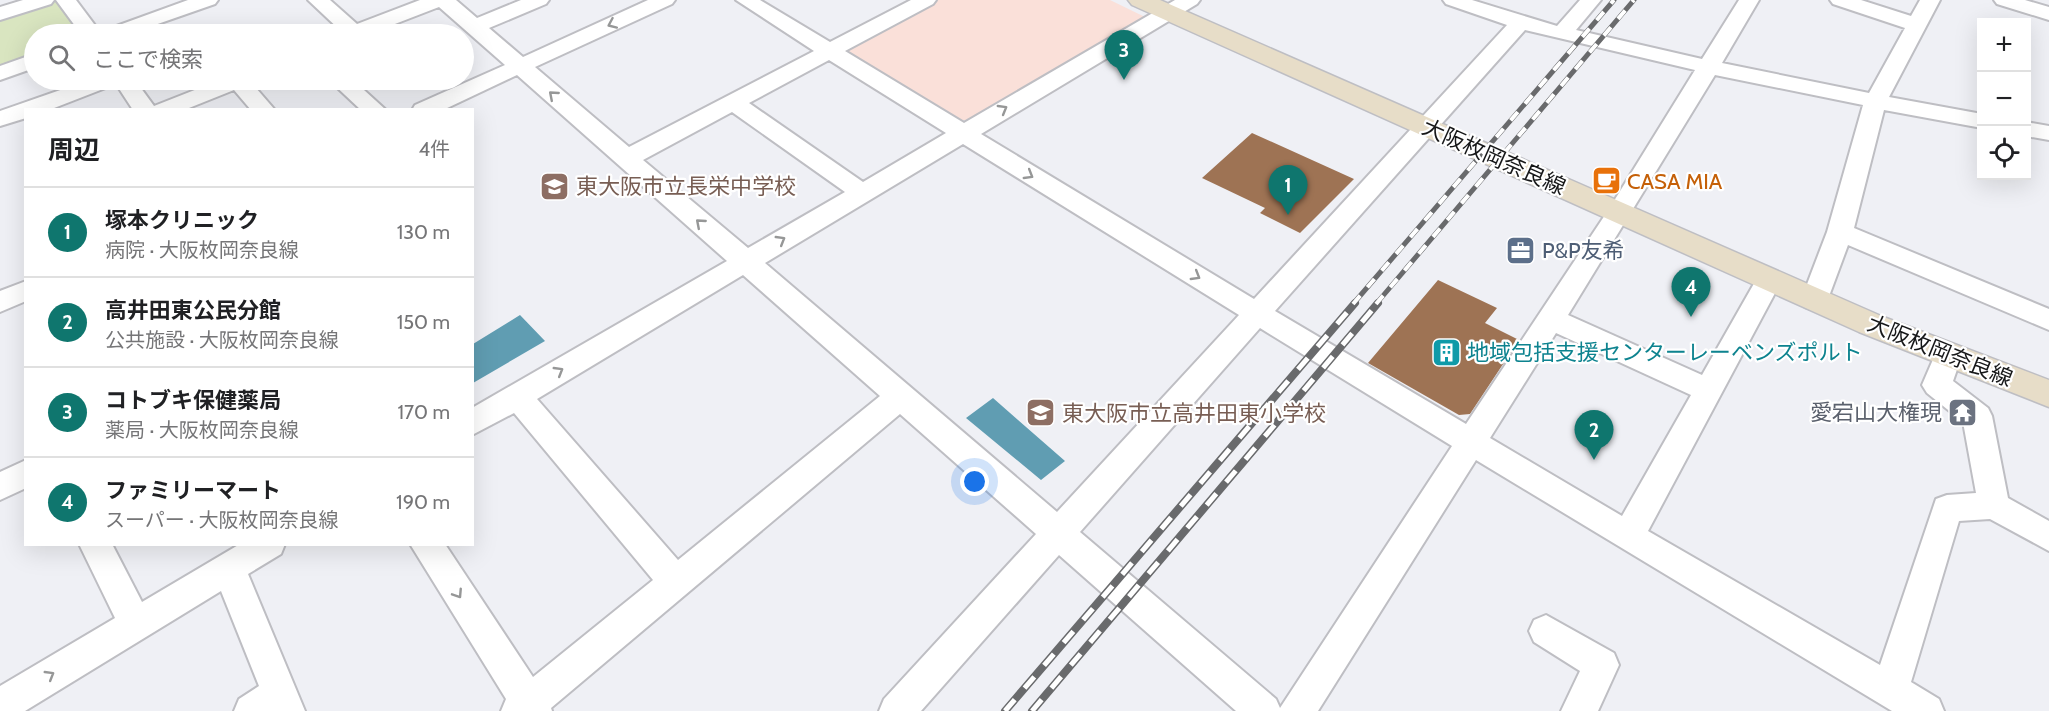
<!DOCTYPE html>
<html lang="ja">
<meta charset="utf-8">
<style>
body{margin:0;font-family:Cabin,"Noto Sans JP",sans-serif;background:#f2f2f2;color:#202124}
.controls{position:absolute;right:18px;top:18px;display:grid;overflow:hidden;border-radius:0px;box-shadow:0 6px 24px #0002}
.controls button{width:54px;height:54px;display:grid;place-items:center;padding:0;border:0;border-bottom:2px solid #e0e0e0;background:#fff;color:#202124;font:30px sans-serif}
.you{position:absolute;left:975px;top:482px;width:21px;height:21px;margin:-15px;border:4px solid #fff;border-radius:50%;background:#1a73e8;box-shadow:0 0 0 9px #1a73e833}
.badge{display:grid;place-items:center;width:39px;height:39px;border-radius:50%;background:#0f766e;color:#fff;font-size:20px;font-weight:700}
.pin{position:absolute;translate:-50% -50px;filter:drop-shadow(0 2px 3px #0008)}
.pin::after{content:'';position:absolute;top:32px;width:21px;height:18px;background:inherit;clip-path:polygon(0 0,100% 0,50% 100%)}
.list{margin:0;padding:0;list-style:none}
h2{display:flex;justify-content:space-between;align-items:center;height:78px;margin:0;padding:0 24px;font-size:26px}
h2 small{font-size:20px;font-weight:400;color:#757577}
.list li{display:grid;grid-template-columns:39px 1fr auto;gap:18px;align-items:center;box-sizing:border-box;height:90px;padding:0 24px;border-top:2px solid #e0e0e0}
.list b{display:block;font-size:22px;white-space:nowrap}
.list p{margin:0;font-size:20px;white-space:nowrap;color:#757577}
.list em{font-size:20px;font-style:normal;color:#757577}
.icon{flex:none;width:33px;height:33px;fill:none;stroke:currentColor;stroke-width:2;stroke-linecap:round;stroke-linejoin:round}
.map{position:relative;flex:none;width:2049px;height:711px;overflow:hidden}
.search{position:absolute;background:#fff;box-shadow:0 6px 24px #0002;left:24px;top:24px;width:450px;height:66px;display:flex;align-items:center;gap:15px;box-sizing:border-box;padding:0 21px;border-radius:33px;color:#757577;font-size:22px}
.panel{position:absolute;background:#fff;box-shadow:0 6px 24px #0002;left:24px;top:108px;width:450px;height:438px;border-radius:0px}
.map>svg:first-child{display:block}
.commercial{fill:#fae0d9}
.green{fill:#d9e5c0}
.water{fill:#609db2}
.building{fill:#9e7354}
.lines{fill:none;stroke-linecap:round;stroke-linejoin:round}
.minor-casing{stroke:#bebec3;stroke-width:4}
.secondary-casing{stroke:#bebec3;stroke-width:3}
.minor{fill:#fff;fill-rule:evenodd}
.secondary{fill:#e7ddc8;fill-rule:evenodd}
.rail-far1-casing{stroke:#696a6c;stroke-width:5}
.rail-casing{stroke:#696a6c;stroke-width:8}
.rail-far1{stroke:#fff;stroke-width:4;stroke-dasharray:11;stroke-linecap:butt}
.rail{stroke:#fff;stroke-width:5;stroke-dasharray:15;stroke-linecap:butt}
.oneway{stroke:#969797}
.labels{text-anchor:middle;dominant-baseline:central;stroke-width:4.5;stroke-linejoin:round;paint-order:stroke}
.street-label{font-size:22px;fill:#161718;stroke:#fff}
.food-label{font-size:22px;fill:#c56008;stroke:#fff;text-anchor:start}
.education-label{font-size:22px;fill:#785e54;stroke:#fff;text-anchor:start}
.service-label{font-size:22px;fill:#4e5e75;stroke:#fff;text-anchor:start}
.culture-label{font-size:22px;fill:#0d838f;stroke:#fff;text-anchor:start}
.worship-label{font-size:22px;fill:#5b616d;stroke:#fff;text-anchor:end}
</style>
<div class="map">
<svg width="2049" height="711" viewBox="0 0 2049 711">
<rect width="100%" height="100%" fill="#eff0f5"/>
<!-- commercial -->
<path class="commercial" d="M937,0H1110L1145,17L972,120H961L841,50Z"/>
<!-- green -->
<path class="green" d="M55,0L81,34H34V58L0,70V18Z"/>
<!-- water -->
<path class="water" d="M520,315L545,341L473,383V344Z
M993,398L1065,461L1041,480L966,418Z"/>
<!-- building -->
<path class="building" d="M1252,133L1354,179L1300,233L1260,213L1265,208L1202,178Z
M1438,280L1497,308L1485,323L1519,340L1470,414L1459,415L1368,363Z"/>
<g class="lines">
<defs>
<path id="minor" d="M23,0H54L51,4L0,20V7Z
M56,0H76L100,32L188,0H218L215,4L129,34H81Z
M308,0H330L357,24L420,0H456L477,18L521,0H549L546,4L489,28L523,57L648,0H675L672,4L535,67L629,147L814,51L736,0H760L830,42L911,0H936L933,4L845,51L964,123L1175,0H1200L1197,4L981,134L1254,299L1507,25L1446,4L1443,0H1472L1557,26L1580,0H1601L1576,30L1702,59L1739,0H1759L1722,63L1869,93L1905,28L1833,4L1830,0H1861L1911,16L1920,0H1940L1889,97L1982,114V128L1884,110L1854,228L2049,309V330L1848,245L1825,307L1815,310L1805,307L1801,300L1827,232L1863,105L1715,75L1568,315L1702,375L1760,273L1769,271L1778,273L1782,280L1648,531L1880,665L1936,499L1947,495L1976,493L1963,422L1927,393L1922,385L1938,348L1948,344L1958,348L1962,355L1953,381L1988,408L1992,416L2008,498L2049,521V551L1990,519L1959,521L1911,682L1939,699L1944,711H1892L1476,460L1318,711H1236L1059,555L921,711H879L884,699L1036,534L900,414L551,708L552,711H501L506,699L410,544H445L533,677L653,580L514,413L472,435V408L727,261L517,75L443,110H412L415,105L505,65L439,7L369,34H341L342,32ZM1525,30L1695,70L1609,209L1466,424L1275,311ZM829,60L946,133L863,182L749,103ZM732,112L845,192L748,248L643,160ZM963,144L1239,315L1057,512L765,263ZM743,275L880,396L678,560L537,399ZM1260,328L1452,446L1280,708L1276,699L1080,532ZM1556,333L1691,395L1622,516L1490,438Z
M1994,0H2025L2049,7V20L1997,4Z
M34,54V68L0,80V66Z
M89,80H135L154,106L220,80H249L275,110H251L234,90L184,110H133L116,84L49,110H26V118L0,126V111Z
M329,80H353L386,110H361Z
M2026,122L2049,126V140L2026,136Z
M26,281V301L0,312V291Z
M26,460V488L0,500V472Z
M79,544H112L142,602L240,544H285L281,554L248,574L305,711H234L239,699L259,686L221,591L25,711H0V686L115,618Z
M1546,615L1614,653L1619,665L1598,711H1561L1580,671L1534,642L1529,631L1534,620Z"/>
<path id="secondary" d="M1128,0H1160L1881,316L2049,380V407L1859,332L1132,5Z"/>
</defs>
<!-- minor casing -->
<use href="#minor" class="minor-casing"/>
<!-- secondary casing -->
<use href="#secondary" class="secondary-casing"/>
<!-- minor -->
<use href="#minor" class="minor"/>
<!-- secondary -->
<use href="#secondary" class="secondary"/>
<defs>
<path id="rail-far1" d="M1353,304L1614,0
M1376,304L1634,0"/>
<path id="rail" d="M1005,711L1355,303
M1032,711L1378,303"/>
</defs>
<!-- rail-far1 casing -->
<use href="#rail-far1" class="rail-far1-casing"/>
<!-- rail casing -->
<use href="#rail" class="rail-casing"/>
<!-- rail-far1 -->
<use href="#rail-far1" class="rail-far1"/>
<!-- rail -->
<use href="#rail" class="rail"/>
</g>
<!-- one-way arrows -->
<defs><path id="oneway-chevron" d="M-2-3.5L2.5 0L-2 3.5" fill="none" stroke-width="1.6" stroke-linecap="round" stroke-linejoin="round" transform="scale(1.5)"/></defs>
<g class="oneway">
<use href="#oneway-chevron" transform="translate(612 24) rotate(156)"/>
<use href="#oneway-chevron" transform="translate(553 95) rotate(-139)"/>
<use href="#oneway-chevron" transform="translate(1003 109) rotate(-30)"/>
<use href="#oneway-chevron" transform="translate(1029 175) rotate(31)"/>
<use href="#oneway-chevron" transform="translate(700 223) rotate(-139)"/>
<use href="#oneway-chevron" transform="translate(781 240) rotate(-31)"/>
<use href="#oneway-chevron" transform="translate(1196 276) rotate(31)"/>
<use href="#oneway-chevron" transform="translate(559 371) rotate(-31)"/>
<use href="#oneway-chevron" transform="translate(458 594) rotate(57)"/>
<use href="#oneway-chevron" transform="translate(50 675) rotate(-31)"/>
</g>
<!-- icons -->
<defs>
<symbol id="cafe-square" viewBox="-11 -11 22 22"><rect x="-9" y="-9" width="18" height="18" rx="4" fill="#e8710a" stroke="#fff"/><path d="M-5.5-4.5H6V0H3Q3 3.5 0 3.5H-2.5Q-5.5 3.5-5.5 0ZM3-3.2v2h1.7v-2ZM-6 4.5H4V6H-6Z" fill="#fff"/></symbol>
<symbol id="school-square" viewBox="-11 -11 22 22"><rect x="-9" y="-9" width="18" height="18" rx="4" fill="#8d6e63" stroke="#fff"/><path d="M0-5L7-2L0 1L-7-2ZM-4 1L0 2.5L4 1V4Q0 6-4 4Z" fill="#fff"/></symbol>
<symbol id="office-square" viewBox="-11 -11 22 22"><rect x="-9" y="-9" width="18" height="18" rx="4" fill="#5c6f8a" stroke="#fff"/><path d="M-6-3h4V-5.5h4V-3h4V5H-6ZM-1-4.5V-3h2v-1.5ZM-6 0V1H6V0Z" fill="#fff"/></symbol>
<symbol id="building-square" viewBox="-11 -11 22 22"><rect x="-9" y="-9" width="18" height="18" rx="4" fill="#0f9aa8" stroke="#fff"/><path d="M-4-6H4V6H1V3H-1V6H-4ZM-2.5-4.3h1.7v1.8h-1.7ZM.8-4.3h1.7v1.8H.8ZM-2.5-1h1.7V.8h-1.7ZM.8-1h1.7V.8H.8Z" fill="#fff"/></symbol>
<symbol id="temple-square" viewBox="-11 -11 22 22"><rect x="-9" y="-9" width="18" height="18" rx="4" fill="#6b7280" stroke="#fff"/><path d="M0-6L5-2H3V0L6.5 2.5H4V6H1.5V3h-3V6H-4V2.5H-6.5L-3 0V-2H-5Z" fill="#fff"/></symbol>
</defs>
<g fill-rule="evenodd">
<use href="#cafe-square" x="1590" y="164" width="33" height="33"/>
<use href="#school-square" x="538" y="170" width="33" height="33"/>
<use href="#office-square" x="1504" y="234" width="33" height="33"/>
<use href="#building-square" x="1430" y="336" width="33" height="33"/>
<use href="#temple-square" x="1946" y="396" width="33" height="33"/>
<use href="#school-square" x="1024" y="396" width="33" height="33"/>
</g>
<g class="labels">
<!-- street labels -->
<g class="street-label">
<text transform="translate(1494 157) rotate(24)">大阪枚岡奈良線</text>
<text transform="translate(1940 351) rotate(22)">大阪枚岡奈良線</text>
</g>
<!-- food labels -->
<g class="food-label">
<text x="1627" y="181">CASA MIA</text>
</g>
<!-- education labels -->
<g class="education-label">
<text x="576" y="186">東大阪市立長栄中学校</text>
<text x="1062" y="413">東大阪市立高井田東小学校</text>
</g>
<!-- service labels -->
<g class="service-label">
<text x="1542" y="250">P&amp;P友希</text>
</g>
<!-- culture labels -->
<g class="culture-label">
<text x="1467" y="352">地域包括支援センターレーベンズポルト</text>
</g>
<!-- worship labels -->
<g class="worship-label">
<text x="1942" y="412">愛宕山大権現</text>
</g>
</g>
</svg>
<div class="controls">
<button>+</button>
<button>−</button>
<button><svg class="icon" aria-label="locate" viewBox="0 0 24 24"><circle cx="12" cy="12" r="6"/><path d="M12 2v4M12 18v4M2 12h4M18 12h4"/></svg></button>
</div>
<div class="you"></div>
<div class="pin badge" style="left:1288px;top:215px">1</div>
<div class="pin badge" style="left:1594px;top:460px">2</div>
<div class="pin badge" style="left:1124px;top:80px">3</div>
<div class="pin badge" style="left:1691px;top:317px">4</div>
<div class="search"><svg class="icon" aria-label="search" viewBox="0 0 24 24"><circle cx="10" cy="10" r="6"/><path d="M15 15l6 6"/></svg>ここで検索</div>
<section class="panel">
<h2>周辺<small>4件</small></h2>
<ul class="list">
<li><span class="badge">1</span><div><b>塚本クリニック</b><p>病院 · 大阪枚岡奈良線</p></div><em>130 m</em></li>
<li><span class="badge">2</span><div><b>高井田東公民分館</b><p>公共施設 · 大阪枚岡奈良線</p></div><em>150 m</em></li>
<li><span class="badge">3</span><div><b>コトブキ保健薬局</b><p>薬局 · 大阪枚岡奈良線</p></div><em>170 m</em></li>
<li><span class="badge">4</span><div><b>ファミリーマート</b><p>スーパー · 大阪枚岡奈良線</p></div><em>190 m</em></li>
</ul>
</section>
</div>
